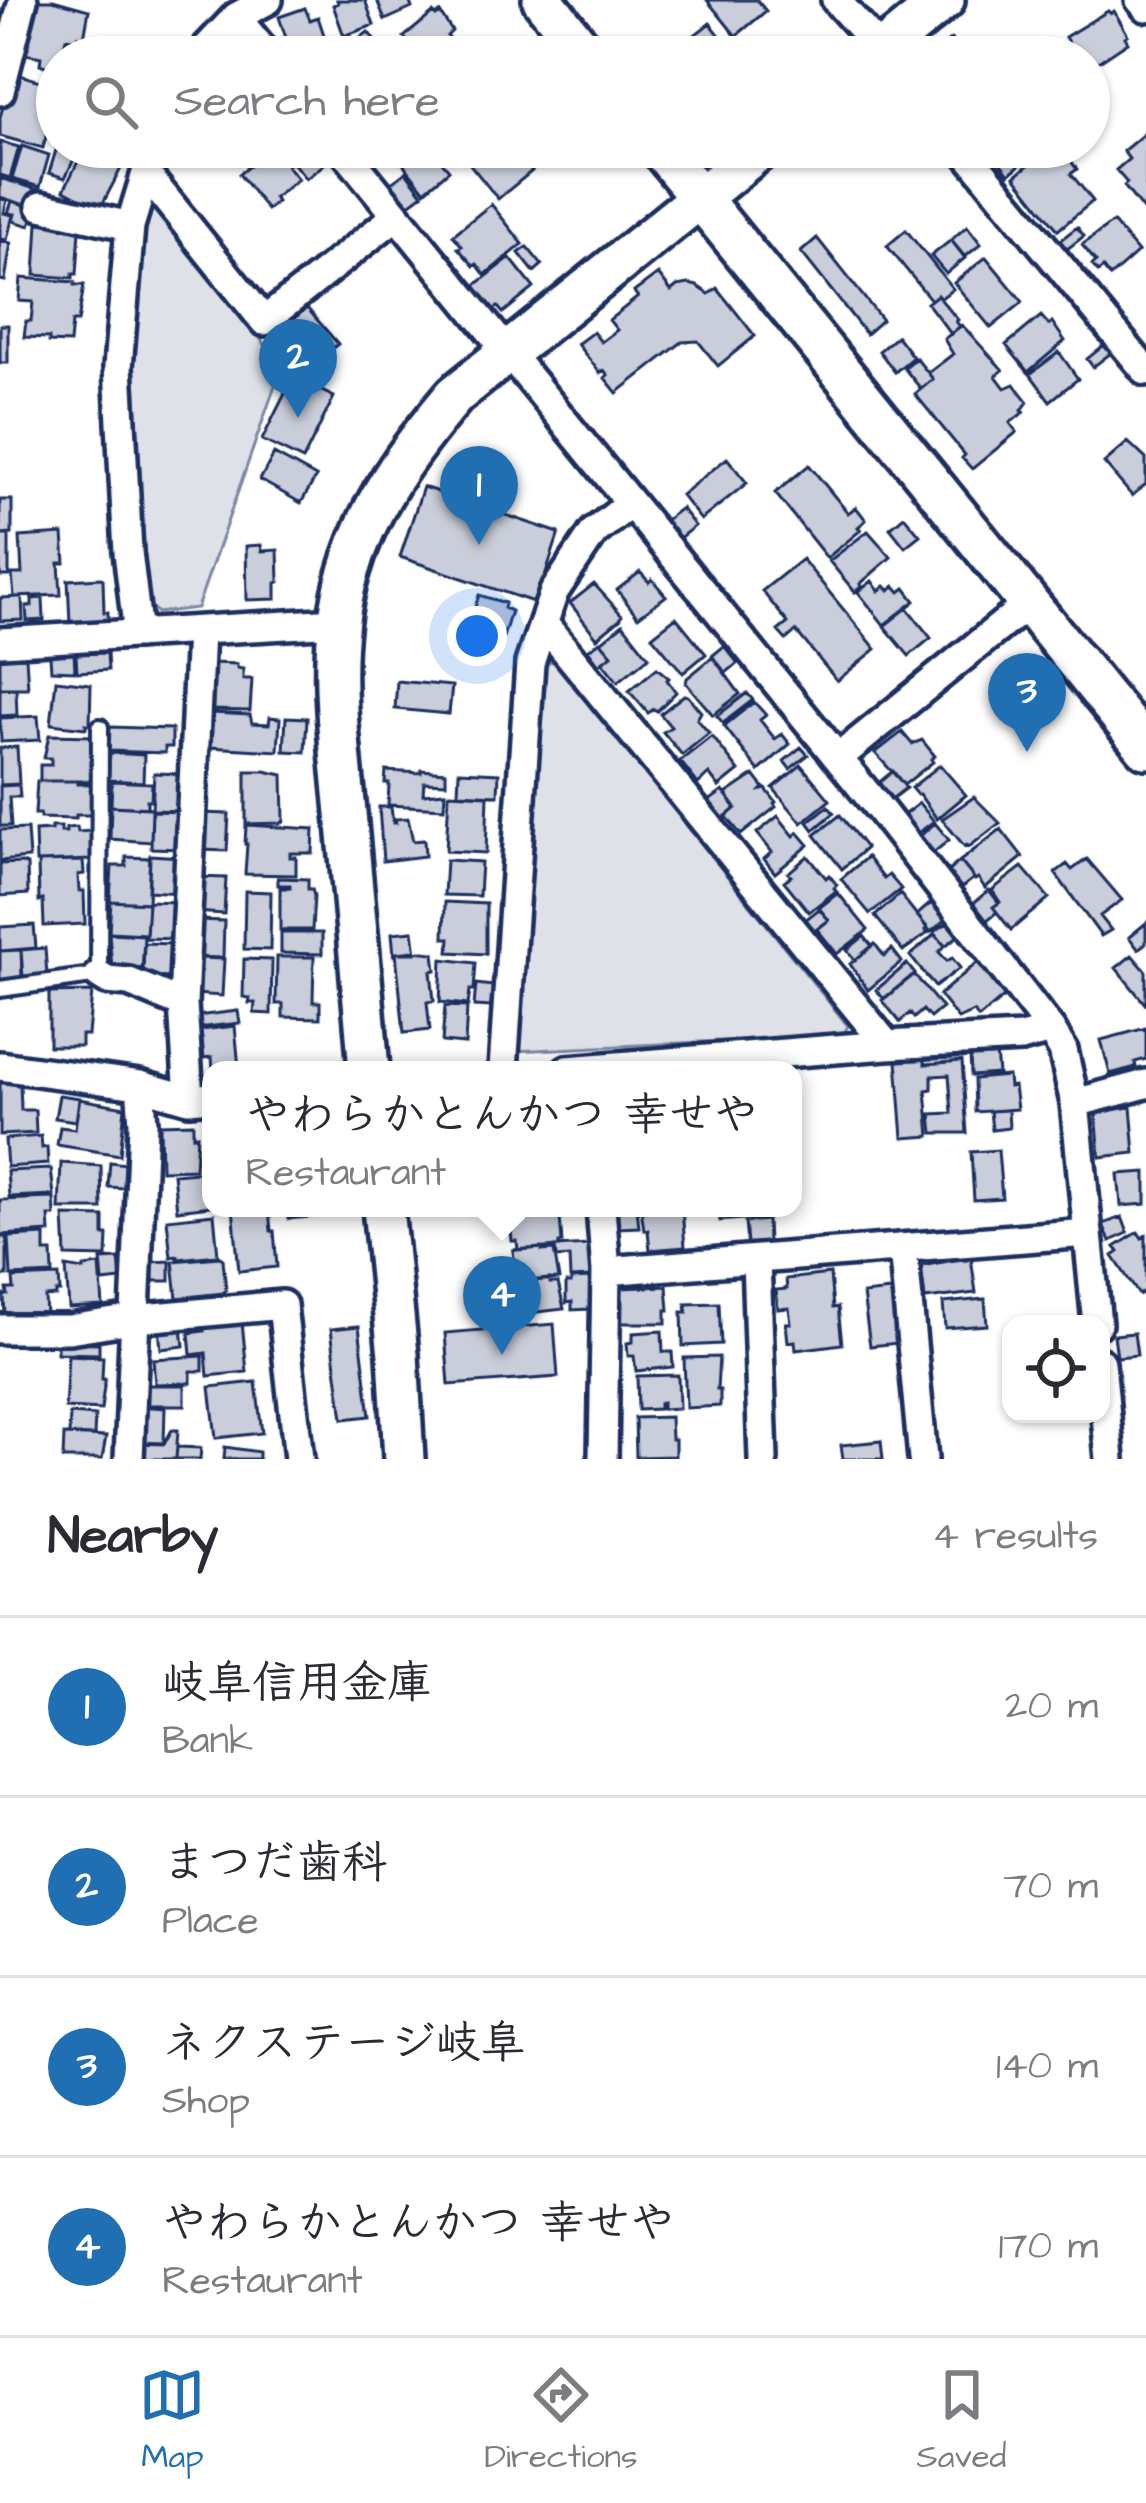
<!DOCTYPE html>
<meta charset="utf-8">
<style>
body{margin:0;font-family:"Architects Daughter","Klee One",sans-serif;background:#f7f7f7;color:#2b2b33}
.controls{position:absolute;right:36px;bottom:36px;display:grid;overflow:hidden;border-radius:24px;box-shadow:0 3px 9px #0004}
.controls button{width:108px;height:108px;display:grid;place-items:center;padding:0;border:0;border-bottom:3px solid #e1e1e2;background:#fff;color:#2b2b33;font:60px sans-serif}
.you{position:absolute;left:477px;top:636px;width:42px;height:42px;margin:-30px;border:9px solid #fff;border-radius:50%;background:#1a73e8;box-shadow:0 0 0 18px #1a73e833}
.badge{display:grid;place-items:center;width:78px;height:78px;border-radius:50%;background:#1f6fb2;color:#fff;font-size:39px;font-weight:700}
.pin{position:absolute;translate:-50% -99px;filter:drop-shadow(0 3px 6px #0008)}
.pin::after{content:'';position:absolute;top:63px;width:42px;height:36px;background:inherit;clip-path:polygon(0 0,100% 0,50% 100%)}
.popup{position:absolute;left:202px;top:1061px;width:600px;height:156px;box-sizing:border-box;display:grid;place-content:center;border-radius:24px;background:#fff;filter:drop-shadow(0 3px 9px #0005);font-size:39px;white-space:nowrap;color:#7c7c81}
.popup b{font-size:45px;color:#2b2b33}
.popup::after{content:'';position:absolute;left:50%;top:100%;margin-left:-24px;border:24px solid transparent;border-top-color:#fff}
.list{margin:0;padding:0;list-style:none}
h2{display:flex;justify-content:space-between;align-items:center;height:156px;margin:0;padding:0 48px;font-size:51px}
h2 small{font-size:39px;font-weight:400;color:#7c7c81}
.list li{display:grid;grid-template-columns:78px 1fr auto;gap:36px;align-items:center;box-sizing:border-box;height:180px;padding:0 48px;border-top:3px solid #e1e1e2}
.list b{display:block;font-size:45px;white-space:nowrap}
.list p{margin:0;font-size:39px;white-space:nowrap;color:#7c7c81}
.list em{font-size:39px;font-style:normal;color:#7c7c81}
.icon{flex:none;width:66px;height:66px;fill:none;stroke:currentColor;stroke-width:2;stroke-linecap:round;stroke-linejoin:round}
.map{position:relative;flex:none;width:1146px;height:1459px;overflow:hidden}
.search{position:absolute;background:#fff;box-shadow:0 3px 9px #0004;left:36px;right:36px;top:36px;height:132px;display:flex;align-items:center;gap:30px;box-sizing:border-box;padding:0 42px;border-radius:66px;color:#7c7c81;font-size:45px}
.sheet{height:876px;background:#fff}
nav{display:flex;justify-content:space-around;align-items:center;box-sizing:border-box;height:168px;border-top:3px solid #e1e1e2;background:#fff;font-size:33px;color:#7c7c81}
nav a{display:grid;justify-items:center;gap:6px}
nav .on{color:#1f6fb2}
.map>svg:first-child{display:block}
.green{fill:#dee1e7;stroke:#7c88a2;stroke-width:3}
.building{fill:#caceda;stroke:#1b2f5e;stroke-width:3}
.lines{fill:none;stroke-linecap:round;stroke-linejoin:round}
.lane-casing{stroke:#1b2f5e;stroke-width:22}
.street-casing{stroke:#1b2f5e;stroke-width:36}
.secondary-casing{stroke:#1b2f5e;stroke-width:48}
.lane{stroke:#fff;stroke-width:14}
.street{stroke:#fff;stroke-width:27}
.secondary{stroke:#fff;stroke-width:39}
</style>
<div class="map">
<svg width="1146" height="1459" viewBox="0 0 1146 1459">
<rect width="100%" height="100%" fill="#fff"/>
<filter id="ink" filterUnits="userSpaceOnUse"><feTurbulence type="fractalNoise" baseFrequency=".00833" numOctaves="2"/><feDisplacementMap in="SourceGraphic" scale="24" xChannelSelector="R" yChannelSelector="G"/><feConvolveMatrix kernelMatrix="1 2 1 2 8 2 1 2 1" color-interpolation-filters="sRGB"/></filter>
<g filter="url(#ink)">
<!-- green -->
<path class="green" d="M147,210H158L282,366L197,608L157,613L147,602L134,359Z
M554,661L848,1026L843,1035L516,1051L545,663Z"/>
<!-- building -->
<path class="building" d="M38,0H53L89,10L84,38L78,36L77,40L66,38L62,57H57V71L40,64L41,57L26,54Z
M337,0H365L374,25L344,36L333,5L338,3Z
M377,0H409L412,8L385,20Z
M707,0H757L766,11L736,36Z
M305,8L310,20L318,17L327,44L297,54L295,48L290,50L279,17Z
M1108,11L1110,13L1114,11L1128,35L1125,37L1128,42L1089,68V57H1077L1065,37Z
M433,13L436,16L440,13L452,31L447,36L461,51L453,57H420L404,37Z
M710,23L737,57H666Z
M368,32L387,54L383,57H316L334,43L338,47L342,44L346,49Z
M951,39L966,57H929Z
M20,75L57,86V96L43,148L0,136V117L6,96L13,99Z
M1146,132V214L1124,186L1127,183L1116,170L1129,159L1123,151Z
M0,142L19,147L10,178L0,175Z
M22,146L49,155L40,187L12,179Z
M57,147H80L65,178L49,173Z
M85,147H113L128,155L100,209L64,190Z
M273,147L290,163L287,166L298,179L274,198L277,202L267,210L239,174Z
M313,147H317L328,161L306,179L293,163Z
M416,147H429L449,170L425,191L400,160Z
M456,147H513L532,171L498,199Z
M1004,147H1018L1027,159L1009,174L994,155Z
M1055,147H1060L1077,169L1071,174L1093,201L1058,230L1015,176L1049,148L1051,150Z
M406,172L423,194L407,206L390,184Z
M0,178L39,190L34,208L0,197Z
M0,199L7,200L4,213L13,215L7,240L0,239Z
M12,201L35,208L30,226L13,221L15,214L8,213Z
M491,204L523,244L485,275L477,264L474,266L458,248L462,246L453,235Z
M1113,222L1138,252L1110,277L1103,268L1098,272L1092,265L1096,262L1082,245Z
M38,223L75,226V230H80L77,274H73V278L35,275Z
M967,226L981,244L965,257L951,240Z
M1077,227L1084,236L1066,250L1059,241Z
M906,230L953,289L940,299L937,295L931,300L887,246Z
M817,238L882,320L866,334L801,252Z
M951,240L965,258L946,274L931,256Z
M0,241L11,243L5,281L0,280Z
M527,247L542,265L534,272L519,253Z
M986,257L1023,302L991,328L954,283Z
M510,258L534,288L503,313L498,307L492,311L473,287Z
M658,274L671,291L677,286L689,284L697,286L709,294L717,288L755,336L718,366L698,341L682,342L617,393L605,378L608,375L604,370L600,373L577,344L593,332L601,342L617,330L609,320L638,297L634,292Z
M21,278L75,282V285H84L78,322H72L70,343L49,342V338L24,337L26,321H31L33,302L19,301Z
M937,295L958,320L956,322L960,326L951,334L927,303Z
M307,308L338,344L314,362L285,325Z
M1041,316L1049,325L1052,322L1065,341L1028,372L1006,345Z
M0,325H8V363H0Z
M962,325L1003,370L996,376L1005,388L1014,384L1028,402L1022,410L1024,412L1010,423L1017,432L972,469L962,458L965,455L915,394L933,379L928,373L953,354L944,339Z
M897,336L913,357L895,372L879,351Z
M1104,345L1111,353L1093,367L1087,359Z
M1059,352L1078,379L1050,401L1030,374Z
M916,358L933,379L921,389L904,368Z
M293,377L334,397L303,460L262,440Z
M1128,442L1146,459V484L1132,496L1104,463Z
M274,454L316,477L301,503L260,480Z
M727,458L747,483L701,520L681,495Z
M809,465L848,513L856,507L866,520L858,527L861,530L827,558L775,493Z
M423,487L559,533L536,603L400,557Z
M0,500H12V534L0,535Z
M681,508L695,526L678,539L664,521Z
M904,516L920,535L905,547L890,528Z
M868,531L891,557L860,584L862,586L855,592L829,561Z
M63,534L65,563H59L61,595L14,597L12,574H22L20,537Z
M0,535H9V576H0Z
M261,545L262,551L278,550L279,582L276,583V599L247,600L246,546Z
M802,559L876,649L837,681L796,631L786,640L778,631L788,623L762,591Z
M640,572L649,582L652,579L666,596L638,617L617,590Z
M101,578L103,579L104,612H108V623L70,624L68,580Z
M872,581L879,591L885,586L889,590L895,586L900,592L905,588L915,601L884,625L858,592Z
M594,584L622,615L621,618L597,638L570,603Z
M479,595L505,603L504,608L511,611L502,641L467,632Z
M22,597L23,620L0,621V598Z
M43,598L44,620L27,621L26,606H32V599Z
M907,608L931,638L909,656L884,626Z
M676,617L706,654L683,673L652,636Z
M623,624L649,657L618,682L602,662L612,655L601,642Z
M600,641L612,655L599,665L588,650Z
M724,646L738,663L726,673L712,656Z
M74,653L75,671L51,670L50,656Z
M107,653L108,670L77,672L76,654Z
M26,657L28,688H0V658Z
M713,657L740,694L713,715L686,683L687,678Z
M211,663L237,664V668L243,669V679H252L250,711L209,710Z
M657,668L669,678L667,680L676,692L657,711L654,709L648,713L629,691Z
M56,680L91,684L90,725L86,724V728L51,724Z
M397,681L452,686L449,714L395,709Z
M16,688L17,715L0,716V689Z
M747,693L753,700L723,723L717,716Z
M684,695L688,696L701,712L697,719L709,733L682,755L663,732L671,727L660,714Z
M754,702L766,715L760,720L775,739L782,734L790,744L759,771L724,726Z
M211,713L250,715L252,723L269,724L270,717L280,718L278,751L209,747Z
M38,716L40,740L1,742L0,718Z
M286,717L307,718L305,752L284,751Z
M110,727L172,729V747H165V753L109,751Z
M902,732L912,744L922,740L935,756L931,759L933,762L904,785L875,753Z
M49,735L93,736L94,781H40V765H51V758H44Z
M712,736L739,771L719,787L709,774L698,784L680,761Z
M17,747L19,784L0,785V748Z
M801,747L808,755L790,769L784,761Z
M110,753L144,755L143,782L108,780Z
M801,765L830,800L802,823L773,788Z
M940,765L966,795L937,819L919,794L917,795L911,788Z
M421,770L446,772V783L424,782L423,794L445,792L444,808L388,805L389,783H385L386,771L421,773Z
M246,771H265L283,775L284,821L281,823L246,824Z
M459,771L499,773L498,795L458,793Z
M893,771L906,788L889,801L876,785Z
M154,773L184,774L183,811L152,810Z
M754,775L764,788L762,790L766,789L776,802L774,804L776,807L741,835L726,816L736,808L726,794Z
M37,781H77V784H94V815H76V819L40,818V814H35Z
M112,781L152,783L151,800H147V808L111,806Z
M19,785L20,797H9L11,826H0V786Z
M723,791L736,808L723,819L709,801Z
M449,793L488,795L486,853L446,851Z
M974,797L1000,823L969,847L967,845L965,847L942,819Z
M919,803L934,821L916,835L901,817Z
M111,806L152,808L151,842L110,839Z
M828,806L834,813L814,830L808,822Z
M379,807H391L393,823H396L395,819L408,818L413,841L424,840L425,856L383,861Z
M152,811L182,812L181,849L151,848Z
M201,813L229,814L227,851L199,850Z
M840,815L866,848L842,869L815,835Z
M778,816L794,836L798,832L809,845L775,873L764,859L772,852L757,833Z
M935,823L949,840L932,854L918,838Z
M246,825L314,829L313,853H290V857H296V875L245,874L247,844H245Z
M51,827H61V832H66V828L77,827L78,832L91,831L92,860L36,862L35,831L51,830Z
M27,829L29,858L0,861V830Z
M1001,829L1023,857L985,888L978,878L975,880L960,861Z
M150,855L181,857L179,893L148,891Z
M808,856L826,878L829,875L837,885L834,888L836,891L809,912L784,881L791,876L788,873Z
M126,857L150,858L148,903L110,901L112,866H126Z
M867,857L884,879L889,875L901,889L870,914L841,879Z
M1087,859L1122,900L1100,916L1111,930L1101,936L1055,873L1067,864L1072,870Z
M446,860L481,862L479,896L444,895Z
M83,861L84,874L78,875L79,891H84L85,924L44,926L43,900L39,901L38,862Z
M960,861L974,878L959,890L946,873Z
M23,863L27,865L28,894L0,896V864Z
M1022,867L1049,898L1011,930L993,907L1000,902L992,890Z
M197,877L226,878L224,914L195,912Z
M278,878L308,879V889H312L314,896L312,930H280V888H290V885H278Z
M989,890L999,903L993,907L997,912L985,922L971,905Z
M245,891L271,892L270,950L244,949Z
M838,893L868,930L837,954L817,929L829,920L819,908Z
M900,894L927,928L925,930L928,933L903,951L875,916Z
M111,901L148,903L146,934L109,932Z
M148,901L177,902L176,939L146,938Z
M445,902L486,904V954L449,952L450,938H444Z
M931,903L945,920L931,932L917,915Z
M819,909L829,920L814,932L805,920Z
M195,920L224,921L223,958L194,957Z
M947,923L958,936L945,946L934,932Z
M1146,923V943L1138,949L1129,937Z
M34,925L36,948L0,951V927Z
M413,931L416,953H396L394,955L392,933Z
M109,933L144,935L142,974L112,967Z
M281,933H322V954L281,953Z
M935,934L945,946L939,952L947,961L952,958L960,968L935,987L910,956Z
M864,936L872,946L855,960L847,950Z
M144,943L173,944L172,978L143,977Z
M875,944L884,956L892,949L902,962L868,990L850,964Z
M45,948L47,975L23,977L21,950Z
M21,950L22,978L0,980V951Z
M414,951L434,953L436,970L431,971L434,1001L427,1002L430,1030L404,1033L396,953Z
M1132,955L1146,971V1005L1116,968Z
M277,957H314L313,1002H320V1018L283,1017V1004H276Z
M196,958L224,959L222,996L194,994Z
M244,959L272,960L271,1014L254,1013L255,1003H249L250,998L243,997Z
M442,959L476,963L474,990H470L468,1005L440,1002Z
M978,962L1005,996L979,1018L973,1012L958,1019L939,995Z
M907,964L915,974L884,999L876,990Z
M914,974L942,1008L930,1018L923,1010L914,1018L910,1013L900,1022L882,1000Z
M476,984L493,986L491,1007L474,1006Z
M92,992L88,1035H81V1046H49V993Z
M445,1006L467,1007L465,1044L442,1042Z
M238,1011L240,1023L197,1028L196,1016Z
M235,1026L239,1068L213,1070L212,1057L204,1058L201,1030Z
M1146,1028V1059L1135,1062L1136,1067L1110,1074L1101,1040Z
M996,1053L998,1074L971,1076L970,1055Z
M925,1059V1064L962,1061L967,1133H933L931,1114L952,1113L949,1075L932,1076V1089L926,1090L930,1136L903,1138L897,1061Z
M1008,1076L1009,1087L1014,1086L1017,1109L975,1112L974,1079Z
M20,1082L21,1110H35L36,1133L0,1135V1083Z
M59,1095L80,1098L76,1121L55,1118Z
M79,1099L125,1107L120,1155L57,1145L60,1127L75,1129Z
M1131,1107L1135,1153L1100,1157L1096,1112Z
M1008,1110L1009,1128L992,1130L990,1111Z
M193,1123V1136L197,1135L195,1169L161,1170L160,1124Z
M41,1136L42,1148L47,1147L48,1164L7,1167L5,1139Z
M998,1150L1002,1198L974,1200L971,1152Z
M110,1162L126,1164L124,1188L108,1187Z
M61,1163L101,1166L102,1209H59Z
M51,1169L54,1195L9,1197L7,1171Z
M209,1171L211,1206L177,1210L173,1174Z
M1146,1172V1204L1121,1206L1118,1174Z
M54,1198L55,1216H49L50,1232L0,1235V1200Z
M233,1208H269L271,1231H274L277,1267L239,1271Z
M287,1208H323L324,1216L288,1219Z
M509,1208H541L542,1215L510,1217Z
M616,1208H637L639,1227L617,1228Z
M641,1208H682L685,1247L650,1250L648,1230H644Z
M719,1208H755L756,1218L720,1221Z
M214,1214L218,1255L178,1259V1256L171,1257L167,1219Z
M557,1214V1218L560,1217L562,1243H559V1247L518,1250L517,1241H512L510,1221L523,1220V1217Z
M64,1216L104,1217V1235H108L107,1257L66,1256Z
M1122,1217L1128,1233L1110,1241L1103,1224Z
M767,1220L768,1242L747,1244L745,1222Z
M1138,1232L1142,1238L1146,1235V1290L1139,1295L1113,1256L1119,1252L1115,1247Z
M45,1235V1252H52L53,1274L11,1276L9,1237Z
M0,1237H7V1276H0Z
M589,1245L591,1277L570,1278L569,1257L556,1258L555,1247Z
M541,1248L542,1251L554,1250L559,1279L516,1282L513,1250Z
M220,1257L223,1259L226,1290L223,1293L177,1298L173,1261Z
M971,1257L976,1293L925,1299L921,1266Z
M119,1259L121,1280L103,1282L101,1260Z
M170,1261V1281H153L152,1262Z
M100,1265L103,1306L69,1308L66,1267L84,1270V1267Z
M830,1274L833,1308L838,1307L842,1344L796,1350L795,1341L788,1342L786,1323H791L789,1308L778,1309L776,1290L787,1289L786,1279Z
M59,1276L60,1292H56V1296L45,1297L46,1316L5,1317L4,1295H8L7,1289H14L13,1278Z
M591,1278L590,1309L572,1310V1302L566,1303V1283H571V1279Z
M550,1279V1283H558L564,1309L519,1314L516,1282Z
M667,1286L669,1310H666V1323H620L621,1288Z
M891,1291L898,1343L870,1346L863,1294Z
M985,1299L987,1325L945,1328L943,1303Z
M719,1303L721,1344L683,1346L682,1312H687L686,1304Z
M242,1322L247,1372L208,1376L206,1353L191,1355L189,1333L204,1331L203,1326Z
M554,1324L558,1377L449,1385L445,1333Z
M359,1326L370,1416L343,1419L331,1329Z
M182,1327L184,1346L161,1349L159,1329Z
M662,1331L663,1352H672L673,1367L636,1371L634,1356H628L627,1343L633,1342V1333Z
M1134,1333L1137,1355L1117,1357L1114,1335Z
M57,1342L99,1343V1354L57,1353Z
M68,1355L103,1357L102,1379H105L101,1410L65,1408Z
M203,1356V1371H191V1383L155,1384L153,1359Z
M719,1357L717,1390H720V1406L686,1408L684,1358Z
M678,1375L679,1408L662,1409V1402L659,1403V1409L638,1410L637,1376Z
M256,1382L262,1433L216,1438L210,1387Z
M141,1385H185V1405H146L147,1403H140Z
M140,1406L165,1408L164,1443L138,1442Z
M70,1414L95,1416L94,1436L69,1435Z
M670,1417L671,1439H675V1456L636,1457L635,1418Z
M172,1430H178L176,1459H137L138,1443L164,1444Z
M64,1435L106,1437L102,1459H63Z
M881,1441L883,1459H843L841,1445Z
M177,1447L201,1448L200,1459H176Z
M225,1447L259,1452V1459H224Z"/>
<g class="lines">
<defs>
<path id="lane" d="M0,989L99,975L100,727"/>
<path id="street" d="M836,0L887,57
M1140,0L1146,7
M236,17L269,57
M198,57L236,17L268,0
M0,91L23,0
M341,147L881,811L1051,1030L1063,1050L1075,1103L1097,1324
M962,147L1146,371
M146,174L264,321L396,216
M41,206L130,226
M544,624L887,1045
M138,634L128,552L118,367L130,226L154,147
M0,642L337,622
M838,758L1029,603
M99,975L107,980L129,982L183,1004
M0,1066L140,1085L189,1099L211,1097
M503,1070L530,663L554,592L594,532L630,504
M567,1070L887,1045L1021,1038L1051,1030
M189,1099L183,1004L200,631
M1075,1103L1146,1084
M601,1208L606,1271L603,1459
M903,1248L923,1459
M756,1260L763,1459
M606,1271L1088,1233
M0,1329H69L133,1319L282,1305L299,1459
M1101,1363L1110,1459
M129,1459L143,1123L140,1085"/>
<path id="secondary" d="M543,0L588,57
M874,57L944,0
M659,147L1146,748
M369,1070C362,984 354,899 346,813C339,736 326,651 348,575C367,506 409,449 455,395L763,147
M383,1208L398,1355L404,1459"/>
</defs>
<!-- lane casing -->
<use href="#lane" class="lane-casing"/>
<!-- street casing -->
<use href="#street" class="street-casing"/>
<!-- secondary casing -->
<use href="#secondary" class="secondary-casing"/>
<!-- lane -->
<use href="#lane" class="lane"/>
<!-- street -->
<use href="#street" class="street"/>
<!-- secondary -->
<use href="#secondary" class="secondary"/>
</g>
</g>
</svg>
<div class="controls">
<button><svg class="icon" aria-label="locate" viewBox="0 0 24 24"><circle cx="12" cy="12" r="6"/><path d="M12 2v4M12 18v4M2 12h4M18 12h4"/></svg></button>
</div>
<div class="you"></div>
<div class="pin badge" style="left:479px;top:545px">1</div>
<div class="pin badge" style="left:298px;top:418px">2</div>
<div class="pin badge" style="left:1027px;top:752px">3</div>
<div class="pin badge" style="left:502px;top:1355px">4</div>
<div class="popup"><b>やわらかとんかつ 幸せや</b>Restaurant</div>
<div class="search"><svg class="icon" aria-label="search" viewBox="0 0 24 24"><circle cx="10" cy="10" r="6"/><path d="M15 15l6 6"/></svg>Search here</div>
</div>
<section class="sheet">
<h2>Nearby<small>4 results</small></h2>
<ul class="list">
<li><span class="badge">1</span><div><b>岐阜信用金庫</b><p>Bank</p></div><em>20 m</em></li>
<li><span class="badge">2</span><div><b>まつだ歯科</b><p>Place</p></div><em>70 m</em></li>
<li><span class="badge">3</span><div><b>ネクステージ岐阜</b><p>Shop</p></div><em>140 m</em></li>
<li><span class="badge">4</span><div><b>やわらかとんかつ 幸せや</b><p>Restaurant</p></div><em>170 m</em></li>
</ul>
</section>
<nav>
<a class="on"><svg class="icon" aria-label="map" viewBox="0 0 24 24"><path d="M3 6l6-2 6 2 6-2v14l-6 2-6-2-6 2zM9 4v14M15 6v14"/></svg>Map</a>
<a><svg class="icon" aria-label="directions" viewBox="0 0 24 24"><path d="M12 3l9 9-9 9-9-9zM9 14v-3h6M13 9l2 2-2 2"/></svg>Directions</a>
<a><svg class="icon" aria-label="saved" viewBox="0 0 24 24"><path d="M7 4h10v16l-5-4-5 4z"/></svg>Saved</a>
</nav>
